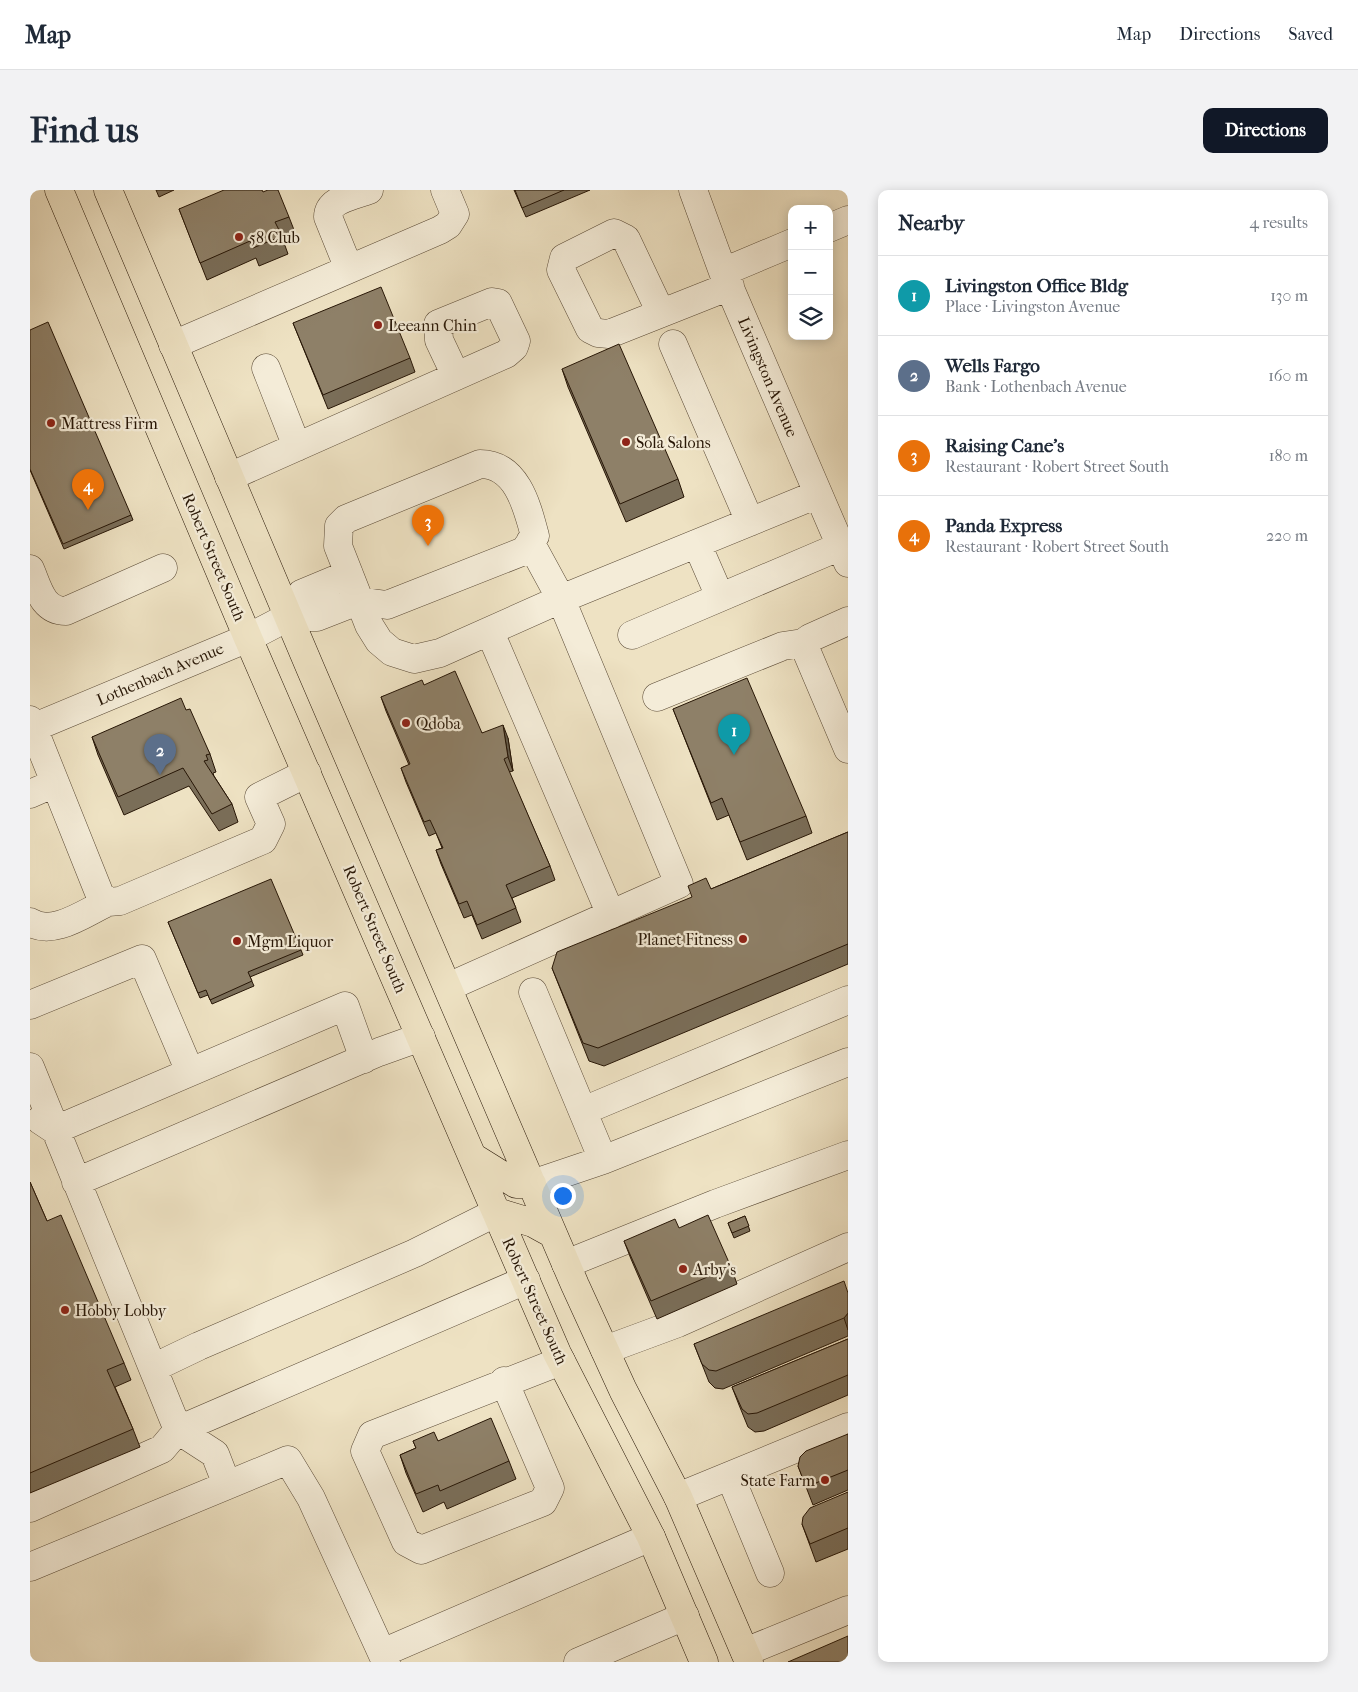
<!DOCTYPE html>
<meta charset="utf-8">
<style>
body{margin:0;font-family:"IM FELL French Canon",serif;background:#f2f2f3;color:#1f2937}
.controls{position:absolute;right:15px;top:15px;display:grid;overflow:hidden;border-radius:10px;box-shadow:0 2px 12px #0003}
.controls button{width:45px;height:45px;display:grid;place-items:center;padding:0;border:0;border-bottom:1px solid #e0e1e3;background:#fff;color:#1f2937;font:25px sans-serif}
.you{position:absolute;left:532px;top:1005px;width:18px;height:18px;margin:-12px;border:4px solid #fff;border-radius:50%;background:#1a73e8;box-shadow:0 0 0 8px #1a73e833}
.badge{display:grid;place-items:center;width:32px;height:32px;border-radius:50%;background:#111827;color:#fff;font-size:16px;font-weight:700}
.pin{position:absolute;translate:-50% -41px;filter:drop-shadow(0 1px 2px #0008)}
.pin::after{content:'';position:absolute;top:26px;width:18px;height:15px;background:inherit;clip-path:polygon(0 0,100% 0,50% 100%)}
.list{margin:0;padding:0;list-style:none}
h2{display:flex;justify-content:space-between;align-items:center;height:65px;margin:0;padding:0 20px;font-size:21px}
h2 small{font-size:16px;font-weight:400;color:#747a83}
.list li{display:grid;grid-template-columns:32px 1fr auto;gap:15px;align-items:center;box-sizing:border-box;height:80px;padding:0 20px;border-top:1px solid #e0e1e3}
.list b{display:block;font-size:19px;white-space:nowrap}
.list p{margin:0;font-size:16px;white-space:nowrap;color:#747a83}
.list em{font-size:16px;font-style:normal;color:#747a83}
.icon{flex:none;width:28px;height:28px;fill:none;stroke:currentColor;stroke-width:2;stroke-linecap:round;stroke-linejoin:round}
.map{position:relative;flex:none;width:818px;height:1472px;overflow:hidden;border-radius:10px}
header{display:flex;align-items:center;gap:30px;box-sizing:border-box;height:70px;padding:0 25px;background:#fff;border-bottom:1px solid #e0e1e3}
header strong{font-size:24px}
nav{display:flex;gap:28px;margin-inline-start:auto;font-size:18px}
.intro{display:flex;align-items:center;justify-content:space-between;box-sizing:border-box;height:120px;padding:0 30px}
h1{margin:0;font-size:35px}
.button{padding:12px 22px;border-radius:10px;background:#111827;color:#fff;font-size:18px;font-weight:700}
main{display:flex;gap:30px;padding:0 30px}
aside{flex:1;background:#fff;border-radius:10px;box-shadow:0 2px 12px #0003}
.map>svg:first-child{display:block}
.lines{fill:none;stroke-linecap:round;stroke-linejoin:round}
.minor-casing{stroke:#594935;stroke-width:29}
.major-casing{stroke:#271606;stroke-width:29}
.minor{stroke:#f4ecd8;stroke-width:28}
.major{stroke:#eee2c3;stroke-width:28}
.wall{fill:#7a6e59;stroke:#271606}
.shaded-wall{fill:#635a49;stroke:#271606}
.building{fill:#8e8068;stroke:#271606}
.poi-dot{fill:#8f2418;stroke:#f4ecd8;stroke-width:2}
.labels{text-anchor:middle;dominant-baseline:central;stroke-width:4.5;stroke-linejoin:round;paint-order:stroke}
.poi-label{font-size:16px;fill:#271606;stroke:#f4ecd8;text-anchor:start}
.street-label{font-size:16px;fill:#271606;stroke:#f4ecd8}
</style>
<header>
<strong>Map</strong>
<nav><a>Map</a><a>Directions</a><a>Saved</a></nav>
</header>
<div class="intro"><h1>Find us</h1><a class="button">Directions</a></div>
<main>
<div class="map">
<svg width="818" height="1472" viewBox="0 0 818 1472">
<rect width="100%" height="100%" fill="#eee2c3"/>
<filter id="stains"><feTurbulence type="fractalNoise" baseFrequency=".004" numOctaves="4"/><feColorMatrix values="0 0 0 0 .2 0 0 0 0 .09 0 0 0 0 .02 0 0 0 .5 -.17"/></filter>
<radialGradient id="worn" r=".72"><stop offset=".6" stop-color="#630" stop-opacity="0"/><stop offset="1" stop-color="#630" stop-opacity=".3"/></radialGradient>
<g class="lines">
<defs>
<path id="minor" d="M663,0L693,82L818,373
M799,38L818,30
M319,79L298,27C298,9 324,6 339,0
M693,82L762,53
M631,123L596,49L584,43L534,68L531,80L560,139L568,143L579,144L700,96
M643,154L720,332
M143,155L410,40L418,35L425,24L415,0
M236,178L267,257
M199,287L476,164L484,157L486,151L468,113L462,112L408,134L409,150L426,186
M667,354L690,407
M0,379C8,397 12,421 36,421L133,378
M258,427L271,404L319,384
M818,431L780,448L773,453L818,559
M460,442L581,725
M602,445L811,356
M627,507L753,456L773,453
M0,530L70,705L78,712L90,711L233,650L241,634L229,607L277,583
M0,539L218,448L258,427H287L328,411L357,415L494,361L505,346C497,316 487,274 450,274L316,329L309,336L308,356L339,435L349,451L362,462L384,469L410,463L531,409L500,352
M0,604L25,593
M0,732C23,747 56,722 78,712
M418,797L649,694L531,409L788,304
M503,802L573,970
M0,815L112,769L160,882
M0,877L148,1240L185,1264L197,1295
M553,921L818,810
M10,930L25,940L315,816L334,869
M46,992L349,862L391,847
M502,994L573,970L818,872
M536,1074L685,1014L818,965
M575,1160L648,1133L818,1057
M123,1178L169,1156L385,1063L467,1022
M474,1191L520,1298L513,1312L391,1360L376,1352L335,1261L342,1245L531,1171
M700,1286L740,1383
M648,1307L818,1237
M0,1318L132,1259L148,1240L496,1090
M0,1377L258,1270L281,1308L356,1472
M715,1462L818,1420
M352,1463L621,1347
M548,1472L655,1426"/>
<path id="major" d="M29,0L218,448L527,1163L621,1347L674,1472
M78,0L281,480L545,1095L593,1200L648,1307L719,1472
M443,967L486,994H502
M467,1022L503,1033L523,1044"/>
</defs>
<!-- minor casing -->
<use href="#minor" class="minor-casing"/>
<!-- major casing -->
<use href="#major" class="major-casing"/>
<!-- minor -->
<use href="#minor" class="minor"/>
<!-- major -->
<use href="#major" class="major"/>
</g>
<!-- wall -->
<path class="wall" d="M126,0H144L129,7Z
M484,0H560L496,27Z
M233,2L259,27L266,45L253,50L258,64L229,76L226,68L177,90L149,19Z
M263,133L380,168L385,182L298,219Z
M532,179L648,289L654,307L596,332L538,197Z
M0,280L101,325L103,330L34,359Z
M394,495L452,543L478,548L483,581L479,582L520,676L525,690L482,708L491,732L452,749L442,725L434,728L411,674L406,660L412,658L406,643L399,646L376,592L371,578L379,575L356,521L351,507Z
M643,519L776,626L782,643L717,670L699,625L687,630Z
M156,520L180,564L186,582L183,583L184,586L202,614L208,632L189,641L159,596L94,625L68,565L62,547Z
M818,642V774L574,876L559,871L522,778L681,699Z
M138,732L271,760L273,765L220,787L224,796L182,814L178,805L170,808Z
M0,992L17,1031L94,1173L101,1190L85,1197L103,1239L110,1257L0,1303Z
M715,1026L720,1041L704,1048L698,1033Z
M594,1051L701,1077L707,1094L627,1129L601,1069Z
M818,1103V1146L693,1199L685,1198L679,1192L664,1154Z
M818,1149V1205L734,1241L725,1242L718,1237L709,1215L702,1197Z
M818,1244V1300L783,1315L768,1276Z
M383,1251H408L479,1271L486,1289L417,1319L414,1312L393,1322L376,1283L370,1265L386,1258Z
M818,1302V1359L786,1372L772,1334Z"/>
<!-- shaded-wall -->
<path class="shaded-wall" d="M473,535L478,548L483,581L478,567Z
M818,1123V1140L814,1128Z"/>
<!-- building -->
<path class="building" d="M194,0H232L233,2L238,0H248L259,27L245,32L252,46L223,58L220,51L170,73L149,19Z
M485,0H534L492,18Z
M351,97L380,168L293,205L263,133Z
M18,132L101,325L33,354L0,279V140Z
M589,154L648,289L590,314L532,179Z
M425,481L452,543L473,535L478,567L474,569L520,676L476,695L486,718L447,735L437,711L429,714L406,660L413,658L400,630L394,632L371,578L380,574L351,507L392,490L394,495Z
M717,488L776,626L710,652L692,608L681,613L643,519Z
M151,508L156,520L160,519L180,564L176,565L178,570L174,571L202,614L182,624L153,578L88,607L62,547Z
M818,642V754L568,858L553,853L522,778L527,762L662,707L658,696L676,688L681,699Z
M241,689L271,760L218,782L222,791L180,810L176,800L168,803L138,732Z
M0,992L17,1031L31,1025L94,1173L77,1180L103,1239L0,1283Z
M678,1025L701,1077L621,1111L594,1051L645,1029L649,1038Z
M715,1026L719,1036L702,1043L698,1033Z
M814,1091L818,1103V1123L814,1128L686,1181L679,1180L672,1174L664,1154Z
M818,1149V1185L727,1223L718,1224L712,1219L702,1197Z
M461,1228L479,1271L410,1301L408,1295L386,1304L370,1265L386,1258L383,1251L404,1242L408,1251Z
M818,1244V1280L776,1297L768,1276L770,1267L776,1261Z
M818,1302V1338L780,1354L772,1334L773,1327L780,1318Z
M818,1446V1472H758Z"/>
<!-- markers -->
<g class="poi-dot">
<circle cx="209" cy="47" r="5"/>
<circle cx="348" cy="135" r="5"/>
<circle cx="21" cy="233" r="5"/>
<circle cx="596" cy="252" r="5"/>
<circle cx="376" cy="533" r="5"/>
<circle cx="713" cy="749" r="5"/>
<circle cx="207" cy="751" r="5"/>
<circle cx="653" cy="1079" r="5"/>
<circle cx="35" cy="1120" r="5"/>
<circle cx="795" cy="1290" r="5"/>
</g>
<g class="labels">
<!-- poi labels -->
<g class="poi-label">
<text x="219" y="47">58 Club</text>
<text x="358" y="135">Leeann Chin</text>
<text x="31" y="233">Mattress Firm</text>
<text x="606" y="252">Sola Salons</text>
<text x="386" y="533">Qdoba</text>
<text x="703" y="749" text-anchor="end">Planet Fitness</text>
<text x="217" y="751">Mgm Liquor</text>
<text x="663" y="1079">Arby's</text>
<text x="45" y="1120">Hobby Lobby</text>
<text x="785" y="1290" text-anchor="end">State Farm</text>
</g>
<!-- street labels -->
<g class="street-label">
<text transform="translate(738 187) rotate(67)">Livingston Avenue</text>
<text transform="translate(184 367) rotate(67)">Robert Street South</text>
<text transform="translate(130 484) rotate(-23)">Lothenbach Avenue</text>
<text transform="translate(345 739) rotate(67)">Robert Street South</text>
<text transform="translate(505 1111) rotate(66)">Robert Street South</text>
</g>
</g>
<rect width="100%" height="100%" filter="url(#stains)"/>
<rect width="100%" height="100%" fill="url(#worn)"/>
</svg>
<div class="controls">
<button>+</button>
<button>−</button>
<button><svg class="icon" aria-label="layers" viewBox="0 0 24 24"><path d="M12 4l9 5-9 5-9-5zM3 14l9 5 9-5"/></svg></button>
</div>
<div class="you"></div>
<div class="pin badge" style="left:704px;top:565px;background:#0f9aa8">1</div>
<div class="pin badge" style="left:130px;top:585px;background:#5c6f8a">2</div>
<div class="pin badge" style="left:398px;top:356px;background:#e8710a">3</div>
<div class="pin badge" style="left:58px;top:320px;background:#e8710a">4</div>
</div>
<aside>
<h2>Nearby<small>4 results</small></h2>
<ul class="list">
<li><span class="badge" style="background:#0f9aa8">1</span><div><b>Livingston Office Bldg</b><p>Place · Livingston Avenue</p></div><em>130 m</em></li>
<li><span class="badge" style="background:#5c6f8a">2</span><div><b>Wells Fargo</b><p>Bank · Lothenbach Avenue</p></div><em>160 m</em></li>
<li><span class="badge" style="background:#e8710a">3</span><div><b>Raising Cane's</b><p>Restaurant · Robert Street South</p></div><em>180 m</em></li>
<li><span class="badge" style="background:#e8710a">4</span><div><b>Panda Express</b><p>Restaurant · Robert Street South</p></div><em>220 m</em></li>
</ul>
</aside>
</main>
